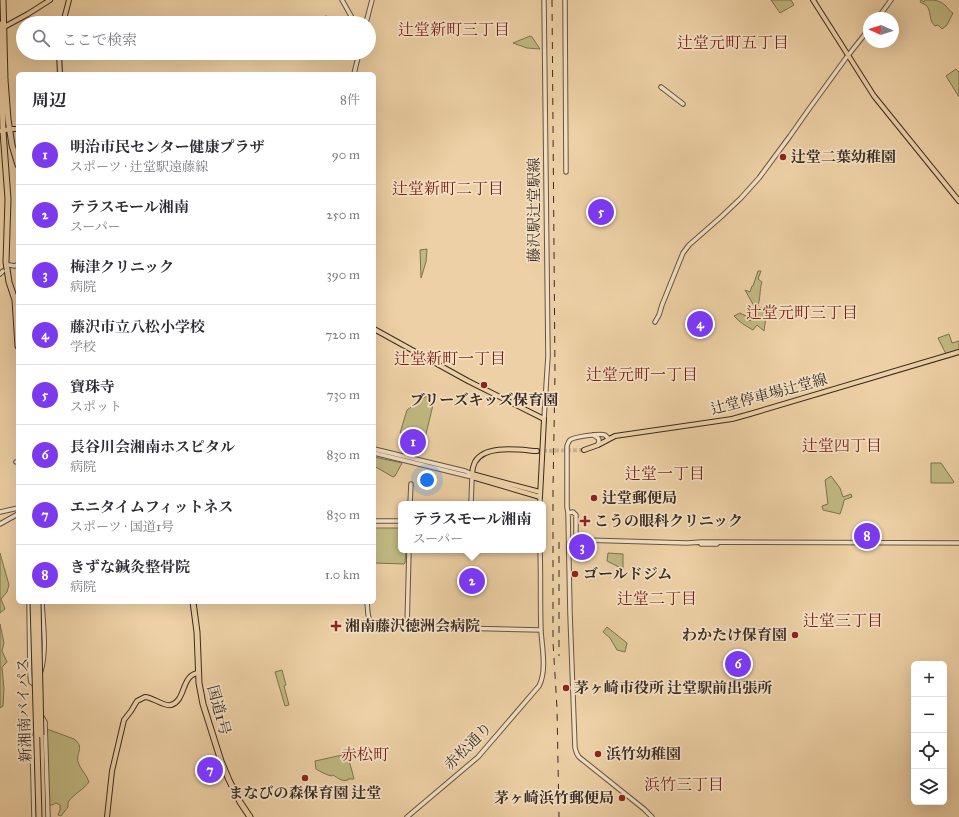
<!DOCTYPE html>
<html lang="ja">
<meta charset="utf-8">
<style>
body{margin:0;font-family:"IM FELL Great Primer","Noto Serif JP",serif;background:#f7f7f7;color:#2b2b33}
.controls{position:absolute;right:12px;bottom:12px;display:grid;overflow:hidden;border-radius:6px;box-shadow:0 4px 16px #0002}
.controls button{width:36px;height:36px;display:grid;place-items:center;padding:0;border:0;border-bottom:1px solid #e1e1e2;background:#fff;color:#2b2b33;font:20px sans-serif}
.compass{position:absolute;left:863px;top:12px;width:36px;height:36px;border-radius:50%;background:#fff;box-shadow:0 4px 16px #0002;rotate:273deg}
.you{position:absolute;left:427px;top:480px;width:14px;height:14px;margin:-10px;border:3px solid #fff;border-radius:50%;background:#1a73e8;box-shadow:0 0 0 6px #1a73e833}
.badge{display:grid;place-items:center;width:26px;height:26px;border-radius:50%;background:#7c3aed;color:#fff;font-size:13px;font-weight:700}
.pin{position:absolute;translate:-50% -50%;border:2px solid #fff;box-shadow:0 1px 4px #0006}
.popup{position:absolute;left:398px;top:501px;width:148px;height:52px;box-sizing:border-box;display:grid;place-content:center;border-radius:6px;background:#fff;filter:drop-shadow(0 1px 3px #0005);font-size:13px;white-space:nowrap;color:#7c7c81}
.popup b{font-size:15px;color:#2b2b33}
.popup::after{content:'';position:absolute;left:50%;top:100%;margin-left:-8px;border:8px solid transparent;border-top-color:#fff}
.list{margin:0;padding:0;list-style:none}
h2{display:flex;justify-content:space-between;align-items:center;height:52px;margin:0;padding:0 16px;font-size:17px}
h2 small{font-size:13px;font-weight:400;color:#7c7c81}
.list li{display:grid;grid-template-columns:26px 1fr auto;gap:12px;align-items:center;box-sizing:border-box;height:60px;padding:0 16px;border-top:1px solid #e1e1e2}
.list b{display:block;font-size:15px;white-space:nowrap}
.list p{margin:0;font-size:13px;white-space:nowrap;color:#7c7c81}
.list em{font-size:13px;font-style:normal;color:#7c7c81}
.icon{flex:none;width:22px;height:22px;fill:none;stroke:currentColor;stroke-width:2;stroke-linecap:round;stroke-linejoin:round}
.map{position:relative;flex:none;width:959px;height:817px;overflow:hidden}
.search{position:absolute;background:#fff;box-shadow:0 4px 16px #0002;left:16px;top:16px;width:360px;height:44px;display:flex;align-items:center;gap:10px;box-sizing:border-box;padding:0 14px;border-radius:22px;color:#7c7c81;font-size:15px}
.panel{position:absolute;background:#fff;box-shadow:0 4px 16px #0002;left:16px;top:72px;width:360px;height:532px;border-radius:6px}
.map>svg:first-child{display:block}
.green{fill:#c0b981;stroke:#7c7252}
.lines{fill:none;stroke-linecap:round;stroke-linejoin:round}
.major-tunnel{stroke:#c9af8b;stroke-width:4;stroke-dasharray:4 2;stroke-linecap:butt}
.minor-casing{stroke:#665444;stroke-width:5.5}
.major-casing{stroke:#392b23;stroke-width:6}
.highway-casing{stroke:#392b23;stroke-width:7}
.minor{stroke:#f3e0c4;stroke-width:3.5}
.major{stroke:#edd0a5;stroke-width:4}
.highway{stroke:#edd0a5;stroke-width:5}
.rail{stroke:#392b23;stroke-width:1;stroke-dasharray:7 7;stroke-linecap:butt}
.highway-bridge-casing{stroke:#392b23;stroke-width:7;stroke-linecap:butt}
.highway-bridge{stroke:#edd0a5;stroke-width:5}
.poi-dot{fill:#8f2418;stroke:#f3e0c4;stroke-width:1.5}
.labels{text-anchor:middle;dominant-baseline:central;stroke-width:3.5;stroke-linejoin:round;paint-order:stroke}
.poi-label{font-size:15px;font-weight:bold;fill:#392b23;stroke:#f3e0c4;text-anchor:start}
.street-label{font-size:15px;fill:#392b23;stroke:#f3e0c4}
.neighbourhood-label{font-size:16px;fill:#7a1f14;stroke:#f3e0c4}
</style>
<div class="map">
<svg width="959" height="817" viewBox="0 0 959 817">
<rect width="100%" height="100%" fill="#edd0a5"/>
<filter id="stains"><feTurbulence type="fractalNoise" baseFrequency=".005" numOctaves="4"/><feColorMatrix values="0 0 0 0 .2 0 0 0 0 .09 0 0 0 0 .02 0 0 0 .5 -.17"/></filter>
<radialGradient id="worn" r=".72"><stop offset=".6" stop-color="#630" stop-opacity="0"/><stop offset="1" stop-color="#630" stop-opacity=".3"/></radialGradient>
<!-- green -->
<path class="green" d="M771,0H791L794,5L780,13Z
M921,0L924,2L925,0C935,0 938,0 945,5C948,8 949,11 953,13L947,25L942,29L938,25L935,26C928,20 932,11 926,5C924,4 922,3 920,2Z
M325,16L331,17L330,23H303L302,18L325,19Z
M530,36L532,37L540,49L527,48L513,43Z
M956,69L959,72V97L946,76Z
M427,249L426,262L421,278L420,250Z
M758,271H761L758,279L762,282C759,291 761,299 757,308L754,306L745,290L750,292L752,286H753Z
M759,307L767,310L764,331L757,325L753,330C746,326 739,322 734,316L740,313L746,316L747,319L750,321Z
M949,334L952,343L959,341V351L946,354L938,338Z
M431,393L436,398L433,405L425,438L400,433L407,410Z
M374,457L402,463L395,476L393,477L374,466Z
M931,463H941L954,482L953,483H931Z
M831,476L840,488L843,497L851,494L852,497L844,500L843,505L840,514L823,510L822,506L828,504L825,480Z
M374,528H401V550H406L405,563L404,564L374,563Z
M0,553L9,585L7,592L1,599L5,609L0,613Z
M608,553L623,554V569L607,561Z
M0,624L4,643L2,651L7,662L2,667L4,689L3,706L0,708Z
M607,627L627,643L625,652L617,650L610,638L603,632Z
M282,670L286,685L284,686L289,705L285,706L275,672Z
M47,729L74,739C85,747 76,752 78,762C80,769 87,775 89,782C83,790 75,793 68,802V807L61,816L58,815L60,810V805L56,803L52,805H49L46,731Z
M347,754L352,771L354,779H348V780C342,782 338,778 333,775L331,776C325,774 321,772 316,769L315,761Z"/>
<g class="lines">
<!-- major-tunnel -->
<path class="major-tunnel" d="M537,451L584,450"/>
<defs>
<path id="minor" d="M342,0L355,23
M565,0L566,172
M878,18L891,0
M366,23L372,0
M354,74L359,53
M661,87L683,104
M9,265L15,266L18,264
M0,274L3,271
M655,322L659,315L662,305L683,253L689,245L721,217L741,198L759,178L790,136L809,109L846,58L869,29
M544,419L548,356L544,0
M593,435L598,438L599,440L598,445
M609,439L605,435C600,433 573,437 570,440C568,442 568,444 567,446V507L568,513L570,614L575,748L577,754L579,757L644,809L652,817
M374,449L465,471L472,474
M374,453L472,477L471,504
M16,462H18
M540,497V504
M410,504L411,484
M507,504H512
M0,512L18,508
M568,513L573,512L576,515V533L577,543
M374,521H401
M0,524L18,514
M576,533L579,538L584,540L687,543L702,542L959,543
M701,544H717
M570,552L572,548L579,542
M29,602L30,676L31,682L35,685
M367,602C368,610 367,621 374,626L541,630
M407,627L409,550
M41,671C47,649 43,624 42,602
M41,715L45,722L48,817
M34,817L32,740L36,733
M407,817L478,757L539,686C547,671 542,647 541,631C540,604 541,577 540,550"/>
<path id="major" d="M813,0L874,96L959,201
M63,23L69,0
M6,26L28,14L50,0
M59,53L60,74
M0,131L10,129H18
M374,329L468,381L544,419L540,497L472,477C472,472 473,466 475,462C485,444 520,450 537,451
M584,450L598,445L615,436L732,419L750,414L959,352
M472,474L540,492
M107,817L112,771L124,720L131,711L137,701L145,697C152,697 165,707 171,705C186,701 181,675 198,673"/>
<path id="highway" d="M3,0L5,80L8,119L12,145L18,165
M0,24L3,131L8,199L6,262L9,282L15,300L18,346
M193,602L197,632L199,683L203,704L221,761L229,780L240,802L250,817
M41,735L43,817"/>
</defs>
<!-- minor casing -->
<use href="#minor" class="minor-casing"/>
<!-- major casing -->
<use href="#major" class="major-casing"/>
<!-- highway casing -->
<use href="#highway" class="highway-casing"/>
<!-- minor -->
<use href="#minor" class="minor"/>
<!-- major -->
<use href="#major" class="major"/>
<!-- highway -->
<use href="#highway" class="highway"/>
<!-- rail -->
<path class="rail" d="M552,0L555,374L553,489V642L557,708L559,817
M559,542V656"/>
<defs>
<path id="highway-bridge" d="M33,602L39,817
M38,602L41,735"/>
</defs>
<!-- highway-bridge casing -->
<use href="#highway-bridge" class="highway-bridge-casing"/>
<!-- highway-bridge -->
<use href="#highway-bridge" class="highway-bridge"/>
</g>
<!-- markers -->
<g class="poi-dot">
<circle cx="783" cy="157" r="4"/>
<circle cx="484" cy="385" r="4"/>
<circle cx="594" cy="498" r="4"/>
<path d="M583 515h4v4h4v4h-4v4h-4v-4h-4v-4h4z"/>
<circle cx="575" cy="574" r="4"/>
<path d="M334 620h4v4h4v4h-4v4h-4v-4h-4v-4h4z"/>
<circle cx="795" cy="635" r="4"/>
<circle cx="566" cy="688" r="4"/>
<circle cx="598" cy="754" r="4"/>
<circle cx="305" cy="778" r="4"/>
<circle cx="622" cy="798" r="4"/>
</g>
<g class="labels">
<!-- poi labels -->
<g class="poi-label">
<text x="791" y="157">辻堂二葉幼稚園</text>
<text x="484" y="400" text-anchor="middle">ブリーズキッズ保育園</text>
<text x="602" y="498">辻堂郵便局</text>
<text x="594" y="521">こうの眼科クリニック</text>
<text x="583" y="574">ゴールドジム</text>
<text x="345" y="626">湘南藤沢徳洲会病院</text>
<text x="787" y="635" text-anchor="end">わかたけ保育園</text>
<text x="574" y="688">茅ヶ崎市役所 辻堂駅前出張所</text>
<text x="606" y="754">浜竹幼稚園</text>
<text x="305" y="793" text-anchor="middle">まなびの森保育園 辻堂</text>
<text x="614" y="798" text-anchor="end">茅ヶ崎浜竹郵便局</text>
</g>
<!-- street labels -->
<g class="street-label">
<text transform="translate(534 210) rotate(-90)">藤沢駅辻堂駅線</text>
<text transform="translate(769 394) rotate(-15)">辻堂停車場辻堂線</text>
<text transform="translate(24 710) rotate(-92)">新湘南バイパス</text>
<text transform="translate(219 710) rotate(75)">国道1号</text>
<text transform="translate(468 746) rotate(-45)">赤松通り</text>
</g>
<!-- neighbourhood labels -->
<g class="neighbourhood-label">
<text x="454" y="29">辻堂新町三丁目</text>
<text x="733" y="42">辻堂元町五丁目</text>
<text x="448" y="188">辻堂新町二丁目</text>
<text x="802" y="312">辻堂元町三丁目</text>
<text x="450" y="358">辻堂新町一丁目</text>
<text x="642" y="374">辻堂元町一丁目</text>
<text x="842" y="445">辻堂四丁目</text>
<text x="665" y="473">辻堂一丁目</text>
<text x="657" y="598">辻堂二丁目</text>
<text x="843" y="620">辻堂三丁目</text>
<text x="365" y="754">赤松町</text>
<text x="684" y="784">浜竹三丁目</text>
</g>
</g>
<rect width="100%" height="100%" filter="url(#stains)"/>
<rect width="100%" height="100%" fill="url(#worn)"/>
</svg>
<div class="controls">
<button>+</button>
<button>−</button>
<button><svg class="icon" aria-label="locate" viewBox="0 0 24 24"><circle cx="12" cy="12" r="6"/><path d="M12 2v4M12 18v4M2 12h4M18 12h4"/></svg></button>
<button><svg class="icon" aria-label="layers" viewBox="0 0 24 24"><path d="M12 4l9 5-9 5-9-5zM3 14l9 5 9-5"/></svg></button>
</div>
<svg class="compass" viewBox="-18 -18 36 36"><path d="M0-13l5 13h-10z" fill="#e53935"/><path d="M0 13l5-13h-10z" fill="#7c7c81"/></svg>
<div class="you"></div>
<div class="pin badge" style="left:413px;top:442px">1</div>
<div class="pin badge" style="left:472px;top:581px">2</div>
<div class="popup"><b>テラスモール湘南</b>スーパー</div>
<div class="pin badge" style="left:582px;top:547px">3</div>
<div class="pin badge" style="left:700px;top:324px">4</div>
<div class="pin badge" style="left:601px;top:212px">5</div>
<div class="pin badge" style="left:738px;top:664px">6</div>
<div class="pin badge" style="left:210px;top:770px">7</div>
<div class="pin badge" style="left:867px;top:536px">8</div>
<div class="search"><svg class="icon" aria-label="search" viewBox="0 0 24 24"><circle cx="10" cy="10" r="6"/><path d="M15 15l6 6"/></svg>ここで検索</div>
<section class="panel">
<h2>周辺<small>8件</small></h2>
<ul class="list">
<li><span class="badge">1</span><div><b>明治市民センター健康プラザ</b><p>スポーツ · 辻堂駅遠藤線</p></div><em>90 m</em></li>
<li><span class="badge">2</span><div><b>テラスモール湘南</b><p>スーパー</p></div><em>250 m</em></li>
<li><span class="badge">3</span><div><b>梅津クリニック</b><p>病院</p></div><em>390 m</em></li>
<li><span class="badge">4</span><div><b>藤沢市立八松小学校</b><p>学校</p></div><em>720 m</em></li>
<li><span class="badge">5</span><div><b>寶珠寺</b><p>スポット</p></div><em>730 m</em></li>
<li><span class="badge">6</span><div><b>長谷川会湘南ホスピタル</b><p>病院</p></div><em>830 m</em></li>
<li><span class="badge">7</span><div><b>エニタイムフィットネス</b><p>スポーツ · 国道1号</p></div><em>830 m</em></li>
<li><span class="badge">8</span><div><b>きずな鍼灸整骨院</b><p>病院</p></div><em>1.0 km</em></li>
</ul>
</section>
</div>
